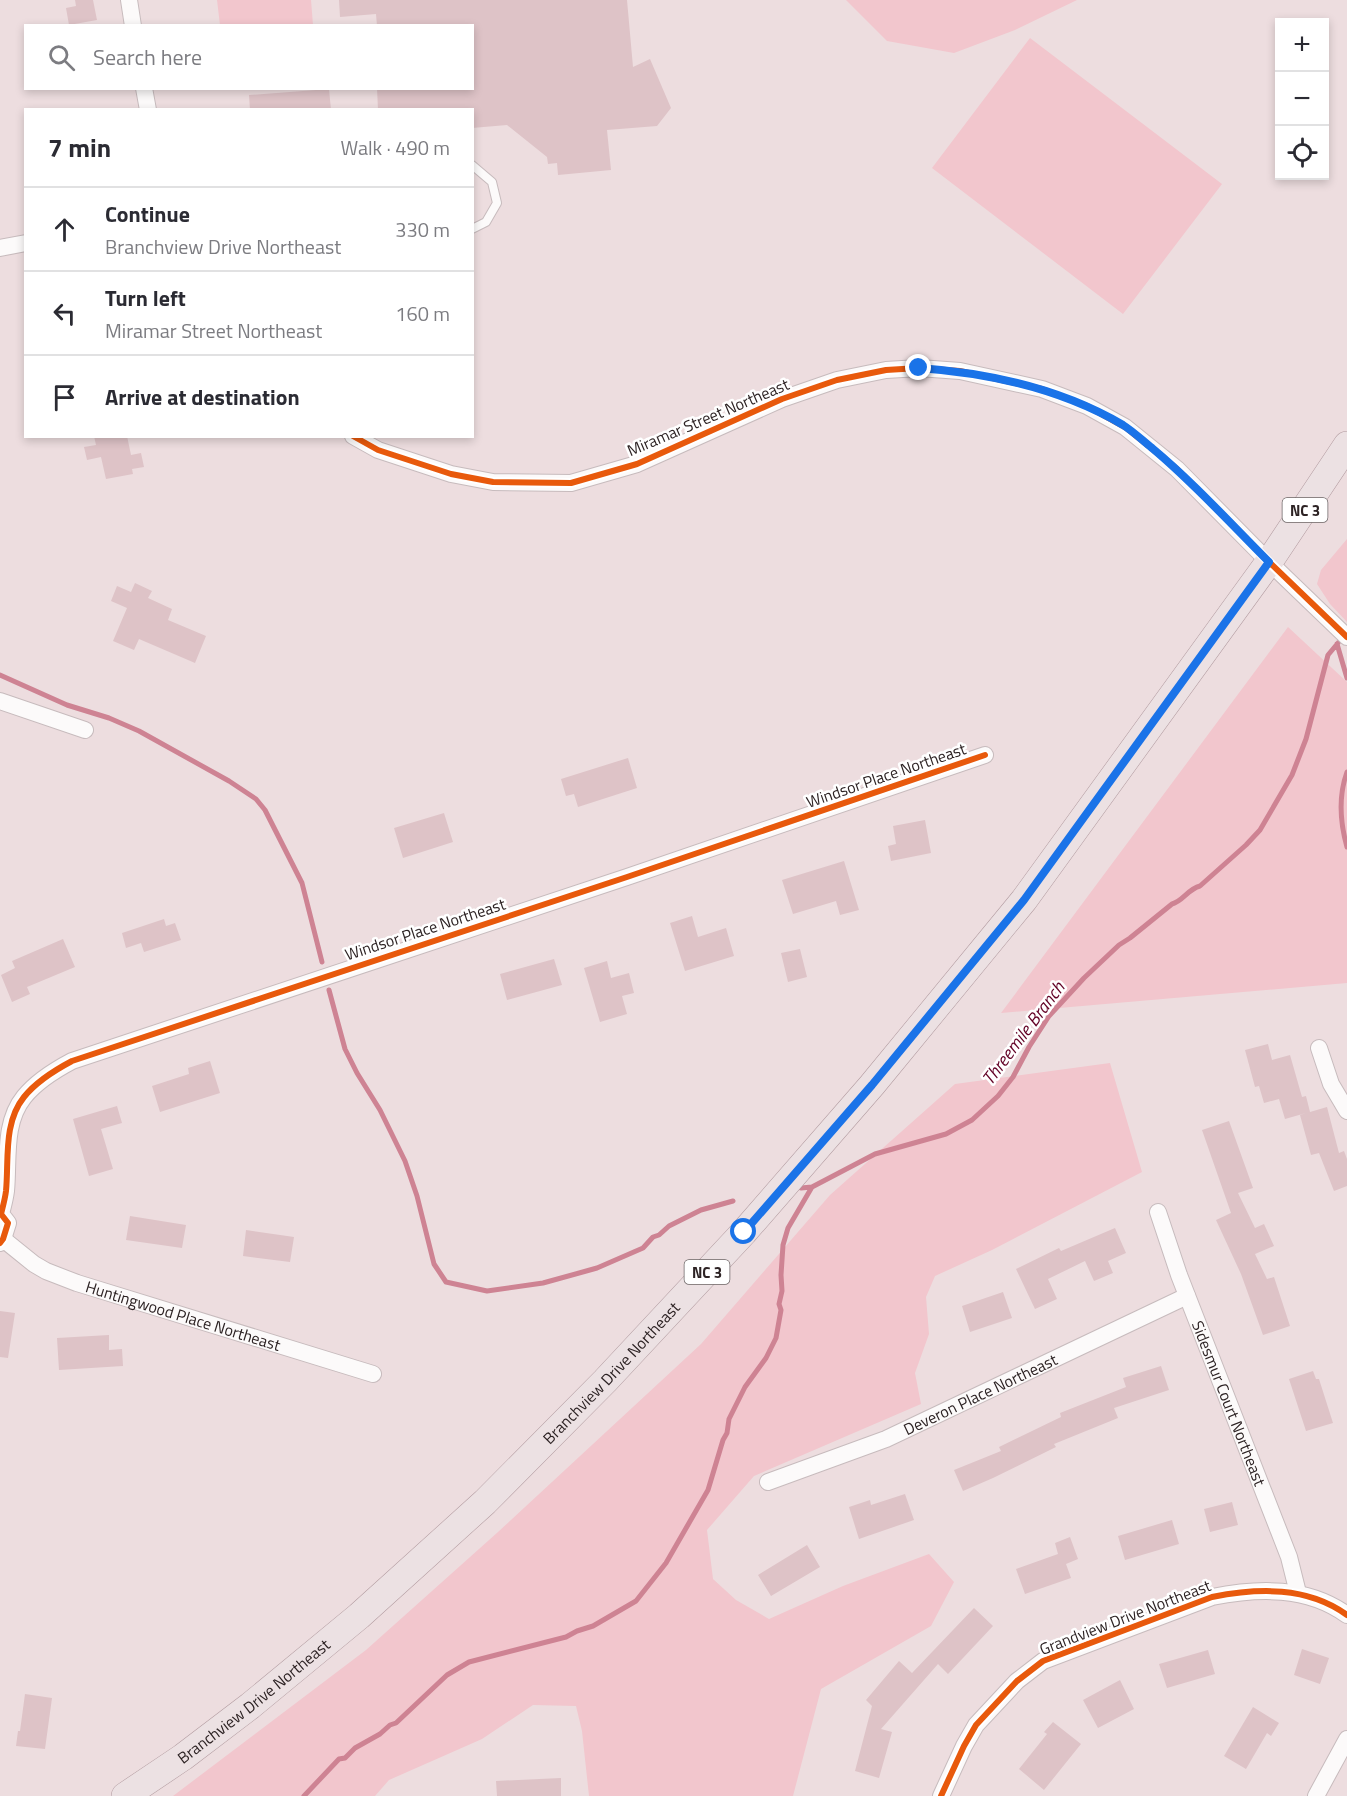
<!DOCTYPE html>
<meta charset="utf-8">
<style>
body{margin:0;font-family:"Titillium Web",sans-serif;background:#f2f2f3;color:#2b2b33}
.controls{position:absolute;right:18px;top:18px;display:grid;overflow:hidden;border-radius:0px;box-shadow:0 3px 9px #0003}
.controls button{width:54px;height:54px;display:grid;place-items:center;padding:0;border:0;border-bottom:2px solid #e1e1e2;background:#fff;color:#2b2b33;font:30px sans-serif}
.stop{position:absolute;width:18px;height:18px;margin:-14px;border:4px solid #1a73e8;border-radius:50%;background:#fff}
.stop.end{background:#1a73e8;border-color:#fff;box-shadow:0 2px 6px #0008}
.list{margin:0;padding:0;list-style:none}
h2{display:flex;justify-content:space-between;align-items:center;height:78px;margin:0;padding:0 24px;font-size:26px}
h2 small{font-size:20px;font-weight:400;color:#7c7c81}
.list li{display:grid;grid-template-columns:39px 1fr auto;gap:18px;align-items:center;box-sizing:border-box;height:84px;padding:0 24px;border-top:2px solid #e1e1e2}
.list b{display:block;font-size:22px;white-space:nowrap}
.list p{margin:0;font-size:20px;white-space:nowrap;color:#7c7c81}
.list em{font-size:20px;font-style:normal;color:#7c7c81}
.icon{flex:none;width:33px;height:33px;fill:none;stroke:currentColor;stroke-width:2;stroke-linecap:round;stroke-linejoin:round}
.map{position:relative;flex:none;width:1347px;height:1796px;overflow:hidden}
.search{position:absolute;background:#fff;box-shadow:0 3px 9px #0003;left:24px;top:24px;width:450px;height:66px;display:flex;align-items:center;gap:15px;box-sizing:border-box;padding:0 21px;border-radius:0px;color:#7c7c81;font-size:22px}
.panel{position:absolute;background:#fff;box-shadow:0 3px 9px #0003;left:24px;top:108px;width:450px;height:330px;border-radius:0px}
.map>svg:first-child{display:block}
.green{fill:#f2c6cd}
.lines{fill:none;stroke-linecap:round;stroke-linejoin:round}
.stream{stroke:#ce8393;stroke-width:5}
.building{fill:#dec3c7}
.service-casing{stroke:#c7bbbd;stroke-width:10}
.minor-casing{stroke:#c7bbbd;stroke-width:18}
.primary-casing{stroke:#b19a9f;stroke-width:28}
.service{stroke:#fcfafa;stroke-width:8}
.minor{stroke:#fcfafa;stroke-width:16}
.primary{stroke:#ece1e3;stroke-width:27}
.cycleway-casing{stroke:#fff;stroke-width:10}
.cycleway{stroke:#e8590c;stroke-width:6}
.route{stroke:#1a73e8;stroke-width:8}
.labels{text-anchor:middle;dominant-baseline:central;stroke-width:5;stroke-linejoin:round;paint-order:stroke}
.shield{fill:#fff;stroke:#6c6566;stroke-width:1.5}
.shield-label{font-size:15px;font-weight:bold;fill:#2d2324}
.street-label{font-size:16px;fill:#2d2324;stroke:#fff}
.water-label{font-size:18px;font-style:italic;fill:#620025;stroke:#fff}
</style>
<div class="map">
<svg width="1347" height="1796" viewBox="0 0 1347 1796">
<rect width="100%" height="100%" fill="#eddddf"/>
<!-- green -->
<path class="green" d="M217,0H311L313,25H220Z
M846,0H1077L1015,30L954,53L887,41Z
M1030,38L1222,184L1123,314L932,168Z
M1347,539V622L1330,604L1317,584L1321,570Z
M1288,627L1347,682V983L1001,1013Z
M1110,1063L1142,1172L992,1250L935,1276L926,1297L929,1334L915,1373L921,1404L754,1476L707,1530L713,1579L736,1600L769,1619L843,1586L929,1554L954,1582L931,1626L821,1689L793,1796H589L582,1731L576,1706L533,1705L482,1739L389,1780L375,1796H173L366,1650L498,1532L701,1344L830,1195L955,1084Z"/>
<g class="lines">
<!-- stream -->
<path class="stream" d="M1337,644L1347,678
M0,675L67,705L109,718L139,731L229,781L256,799L265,810L302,883L322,962
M1347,772C1338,797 1340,822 1347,847
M329,990L345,1049L357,1073L380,1110L405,1161L417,1196L434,1264L446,1282L487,1291L543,1283L597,1268L643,1248L653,1237L659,1235L669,1226L701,1210L733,1201
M801,1188L812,1187
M304,1796L339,1759L345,1758L355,1748L380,1734L390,1725L396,1723L447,1675L469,1662L566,1637L577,1631L593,1626L636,1601L666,1563L708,1490L723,1440L727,1433L729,1419L745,1387L766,1358L776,1338L781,1310L779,1304L782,1291L781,1275L783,1245L788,1228L812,1187L875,1154L946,1134L972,1120L998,1096L1013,1077L1029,1047L1049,1016L1084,978L1119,945L1130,938L1172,904C1183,901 1188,889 1200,886L1246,845L1260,830L1292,775L1306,739L1328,655L1338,643"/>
</g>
<!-- building -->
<path class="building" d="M75,0H93L97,20L69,25L66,8L76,6Z
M339,0H627L633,67L650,59L671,108L657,126L607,130L611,170L558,175L557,163L548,164L547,157L507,125L472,128V110H378L377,88H472V26H377L376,14L340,17Z
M329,89L331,110H250L249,95Z
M94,436H127L131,455L141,453L144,467L132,469L133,474L106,479L101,457L87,460L84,447L96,445Z
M135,583L152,591L148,598L172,609L168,620L206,636L195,663L139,639L134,650L113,641L127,608L111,601L117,586L131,592Z
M628,758L637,788L578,807L574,794L566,796L561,779Z
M444,813L453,842L403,858L394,828Z
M925,820L931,853L891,861L888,846L896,844L893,826Z
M844,861L859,910L840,915L836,901L793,914L782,880Z
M692,916L698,937L726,928L734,956L685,971L670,923Z
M164,919L166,926L175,923L181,940L144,952L141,943L126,948L122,933Z
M63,939L75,967L27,987L30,994L12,1002L1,975L15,968L12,961Z
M800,949L807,977L788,982L781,953Z
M554,959L562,985L507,1000L500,974Z
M607,961L611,978L629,973L634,993L622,996L627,1014L600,1022L584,968Z
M1268,1044L1272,1060L1290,1055L1302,1097L1306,1096L1310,1112L1327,1107L1339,1153L1344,1151L1347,1159V1186L1334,1191L1319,1153L1311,1155L1300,1115L1306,1113L1285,1119L1279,1099L1264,1103L1259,1086L1255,1087L1245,1050Z
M210,1061L220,1093L160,1112L152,1086L189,1074L188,1068Z
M117,1106L122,1123L101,1129L113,1169L89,1176L73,1119Z
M1229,1121L1253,1188L1238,1193L1255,1228L1264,1224L1274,1246L1255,1254L1267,1279L1274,1277L1290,1326L1263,1335L1241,1274L1216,1220L1231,1213L1202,1130Z
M130,1216L186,1225L182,1248L126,1240Z
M1115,1228L1126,1253L1108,1261L1113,1273L1094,1281L1085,1261L1048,1279L1057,1299L1035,1309L1016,1269L1059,1248L1061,1251Z
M246,1230L294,1237L290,1262L243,1256Z
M1003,1292L1012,1318L970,1332L962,1306Z
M0,1311L15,1313L8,1358L0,1357Z
M109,1335V1350L122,1349L123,1366L59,1370L57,1338Z
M1161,1366L1169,1390L1114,1408L1118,1418L1054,1444L1056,1447L993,1478L963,1491L954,1470L1001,1451L999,1447L1061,1417L1060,1413L1126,1387L1123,1378Z
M1313,1371L1316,1379H1319L1333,1423L1306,1431L1289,1379Z
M905,1494L914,1520L859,1539L849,1507L870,1500L871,1505Z
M1232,1502L1238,1525L1210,1532L1204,1509Z
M1172,1520L1179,1544L1125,1560L1118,1536Z
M1070,1537L1078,1559L1066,1564L1071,1578L1025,1594L1016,1569L1058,1554L1055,1543Z
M807,1545L820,1567L771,1596L758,1575Z
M974,1608L993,1626L948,1674L938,1664L881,1729L892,1732L879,1778L855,1771L872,1706L866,1700L899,1661L912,1673Z
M1302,1649L1329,1658L1320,1684L1294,1675Z
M1208,1650L1215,1674L1167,1688L1159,1664Z
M1120,1680L1134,1709L1098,1728L1083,1700Z
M25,1694L52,1698L45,1749L16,1746L18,1731H20Z
M1253,1707L1279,1723L1271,1736L1267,1733L1246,1769L1224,1756Z
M1053,1722L1081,1744L1044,1790L1019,1769L1047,1734L1044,1732Z
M561,1778V1796H497L496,1781Z"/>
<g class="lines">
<defs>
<path id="service" d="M472,165L492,182L497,203L486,222L472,229"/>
<g id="minor">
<path d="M129,0L133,26"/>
<path d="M144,88L148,110"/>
<path d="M0,248L26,243"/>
<path d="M353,436L378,450L451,474L493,482L571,483L637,464L782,399L837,380L886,370L919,368L960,371L1042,389L1087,406L1125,427L1177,469L1269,562L1347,637"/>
<path d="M0,701L85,730"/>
<path d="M1319,1048L1331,1084L1347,1111"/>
<path id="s1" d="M1158,1212L1179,1275L1289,1557L1298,1593"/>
<path id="s2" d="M3,1239L34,1264L46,1271L77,1283L373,1374"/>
<path d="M0,1243L3,1239L8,1223L1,1214C3,1206 5,1199 6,1191C9,1160 3,1123 24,1097C36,1082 55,1070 72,1061L627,877L985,755"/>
<path id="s3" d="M768,1482L886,1439L1187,1296"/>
<path d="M941,1796L964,1746L976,1725L1017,1681L1043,1661L1212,1597C1258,1588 1307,1586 1347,1615"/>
<path d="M1316,1796L1347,1739"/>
</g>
<g id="primary">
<path id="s4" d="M125,1796L183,1757L250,1706L359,1616L485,1502L605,1381L744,1232L872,1085L1024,900L1269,562L1347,445"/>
</g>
</defs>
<!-- service casing -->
<use href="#service" class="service-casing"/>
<!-- minor casing -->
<use href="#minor" class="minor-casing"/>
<!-- primary casing -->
<use href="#primary" class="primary-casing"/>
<!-- service -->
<use href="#service" class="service"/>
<!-- minor -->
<use href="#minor" class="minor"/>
<!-- primary -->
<use href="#primary" class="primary"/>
<defs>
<path id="cycleway" d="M353,436L378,450L451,474L493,482L571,483L637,464L782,399L837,380L886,370L919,368L960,371L1042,389L1087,406L1125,427L1177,469L1269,562L1347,637
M0,1243L3,1239L8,1223L1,1214C3,1206 5,1199 6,1191C9,1160 3,1123 24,1097C36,1082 55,1070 72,1061L627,877L985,755
M941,1796L964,1746L976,1725L1017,1681L1043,1661L1212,1597C1258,1588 1307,1586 1347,1615"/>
</defs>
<!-- cycleway casing -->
<use href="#cycleway" class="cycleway-casing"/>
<!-- cycleway -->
<use href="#cycleway" class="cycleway"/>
</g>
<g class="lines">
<!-- route -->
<path class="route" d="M744,1232L872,1085L1024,900L1269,562C1231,524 1194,483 1152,448C1143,441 1134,432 1123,425C1062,389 989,373 919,368"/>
</g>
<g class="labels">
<!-- shield labels -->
<g class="shield">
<rect x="1282.5" y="498" width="45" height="24" rx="4.5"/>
<rect x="684.5" y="1260" width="45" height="24" rx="4.5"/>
</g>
<g class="shield-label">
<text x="1305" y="510">NC 3</text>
<text x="707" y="1272">NC 3</text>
</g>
<!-- street labels -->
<g class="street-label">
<text transform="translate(708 417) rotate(-23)">Miramar Street Northeast</text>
<text transform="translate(886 775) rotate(-19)">Windsor Place Northeast</text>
<text transform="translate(425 929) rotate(-18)">Windsor Place Northeast</text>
<text stroke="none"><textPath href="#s2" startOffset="198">Huntingwood Place Northeast</textPath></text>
<text stroke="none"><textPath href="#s4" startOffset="646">Branchview Drive Northeast</textPath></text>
<text stroke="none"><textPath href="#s3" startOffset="230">Deveron Place Northeast</textPath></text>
<text stroke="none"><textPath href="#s1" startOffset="204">Sidesmur Court Northeast</textPath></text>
<text transform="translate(1125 1617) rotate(-21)">Grandview Drive Northeast</text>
<text stroke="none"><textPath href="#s4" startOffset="160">Branchview Drive Northeast</textPath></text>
</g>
<!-- water labels -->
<g class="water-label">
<text transform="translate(1023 1033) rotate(-53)">Threemile Branch</text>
</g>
</g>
</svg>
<div class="controls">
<button>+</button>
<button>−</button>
<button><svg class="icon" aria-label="locate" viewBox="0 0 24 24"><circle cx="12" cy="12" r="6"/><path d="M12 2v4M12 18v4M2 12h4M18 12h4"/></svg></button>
</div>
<div class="stop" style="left:744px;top:1232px"></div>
<div class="stop end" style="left:919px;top:368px"></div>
<div class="search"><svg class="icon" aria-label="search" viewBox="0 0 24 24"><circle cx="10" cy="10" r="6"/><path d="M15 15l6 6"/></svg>Search here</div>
<section class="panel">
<h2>7 min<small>Walk · 490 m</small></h2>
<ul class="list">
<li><svg class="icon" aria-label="ahead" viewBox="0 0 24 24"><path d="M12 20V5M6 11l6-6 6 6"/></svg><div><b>Continue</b><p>Branchview Drive Northeast</p></div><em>330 m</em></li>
<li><svg class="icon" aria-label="left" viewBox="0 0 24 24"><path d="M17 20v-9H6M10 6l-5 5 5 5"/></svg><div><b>Turn left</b><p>Miramar Street Northeast</p></div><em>160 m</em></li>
<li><svg class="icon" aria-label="arrive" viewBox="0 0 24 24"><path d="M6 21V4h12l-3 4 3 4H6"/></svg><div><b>Arrive at destination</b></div></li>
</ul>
</section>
</div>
